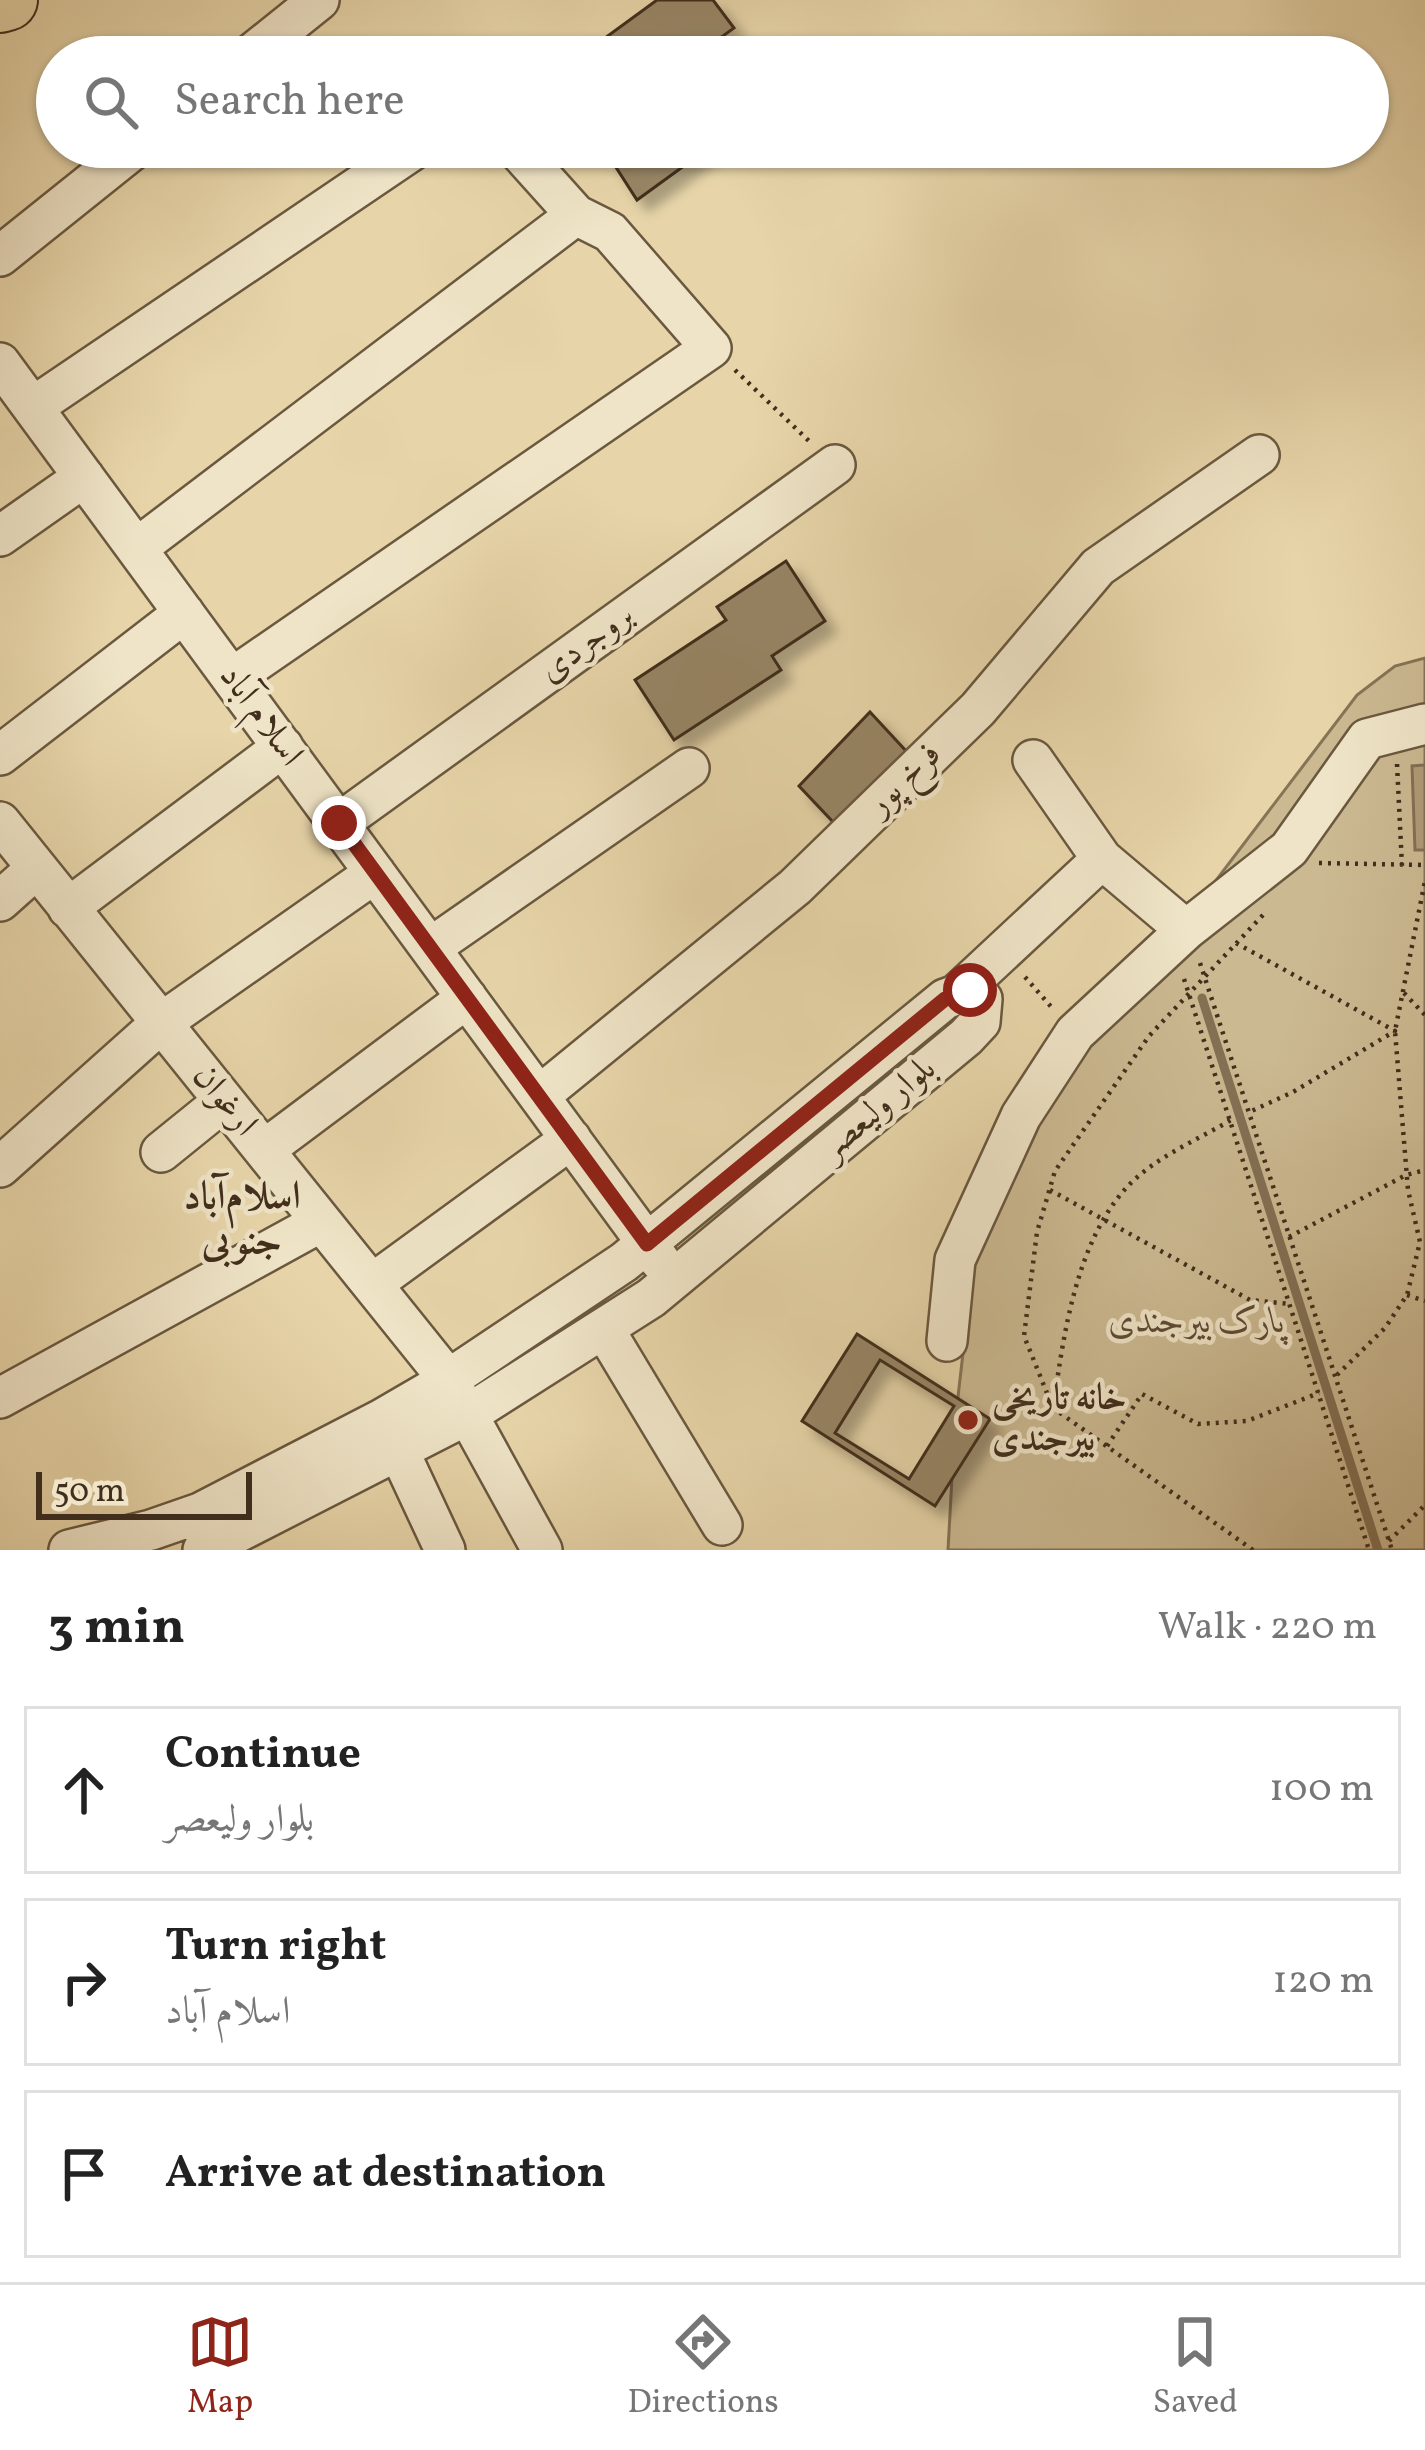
<!DOCTYPE html>
<meta charset="utf-8">
<style>
body{margin:0;font-family:Vollkorn,Amiri,serif;background:#f6f6f6;color:#222}
.scale{position:absolute;left:36px;bottom:30px;width:216px;box-sizing:border-box;padding-left:12px;border:6px solid #412e1c;border-top:0;font-size:33px;line-height:42px;white-space:nowrap;color:#412e1c;-webkit-text-stroke:9px #efe4c7;paint-order:stroke}
.stop{position:absolute;width:36px;height:36px;margin:-27px;border:9px solid #8f2418;border-radius:50%;background:#fff}
.stop.end{background:#8f2418;border-color:#fff;box-shadow:0 3px 12px #0008}
.list{margin:0;padding:0;list-style:none}
h2{display:flex;justify-content:space-between;align-items:center;height:156px;margin:0;padding:0 48px;font-size:51px}
h2 small{font-size:39px;font-weight:400;color:#767676}
.list li{display:grid;grid-template-columns:78px 1fr auto;gap:36px;align-items:center;box-sizing:border-box;height:168px;margin:0 24px 24px;padding:0 24px;border:3px solid #e0e0e0;border-radius:0px}
.list b{display:block;font-size:45px;white-space:nowrap}
.list p{margin:0;font-size:39px;white-space:nowrap;color:#767676}
.list em{font-size:39px;font-style:normal;color:#767676}
.icon{flex:none;width:66px;height:66px;fill:none;stroke:currentColor;stroke-width:2;stroke-linecap:round;stroke-linejoin:round}
.map{position:relative;flex:none;width:1425px;height:1550px;overflow:hidden}
.search{position:absolute;background:#fff;box-shadow:0 3px 9px #0004;left:36px;right:36px;top:36px;height:132px;display:flex;align-items:center;gap:30px;box-sizing:border-box;padding:0 42px;border-radius:66px;color:#767676;font-size:45px}
.sheet{height:732px;background:#fff}
nav{display:flex;justify-content:space-around;align-items:center;box-sizing:border-box;height:168px;border-top:3px solid #e0e0e0;background:#fff;font-size:33px;color:#767676}
nav a{display:grid;justify-items:center;gap:6px}
nav .on{color:#8f2418}
.map>svg:first-child{display:block}
.green{fill:#cbb991;stroke:#867456;stroke-width:3}
.water{fill:#af9c79;stroke:#837054;stroke-width:3}
.lines{fill:none;stroke-linecap:round;stroke-linejoin:round}
.stream{stroke:#837054;stroke-width:9}
.building{fill:#978565;stroke:#412e1c;stroke-width:3;fill-rule:evenodd;filter:url(#shadow)}
.minor-casing{stroke:#6a583f;stroke-width:44}
.highway-casing{stroke:#412e1c;stroke-width:64}
.path{stroke:#412e1c;stroke-width:4.5;stroke-dasharray:3 6;stroke-linecap:butt}
.minor{stroke:#efe4c7;stroke-width:39}
.highway{stroke:#e7d5a9;stroke-width:60}
.route{stroke:#8f2418;stroke-width:15}
.poi-dot{fill:#8f2418;stroke:#efe4c7;stroke-width:4.5}
.labels{text-anchor:middle;dominant-baseline:central;stroke-width:9;stroke-linejoin:round;paint-order:stroke}
.street-label{font-size:36px;fill:#412e1c;stroke:#efe4c7}
.park-label{font-size:36px;font-style:italic;fill:#5d4a33;stroke:#efe4c7}
.poi-label{font-size:36px;font-weight:bold;fill:#412e1c;stroke:#efe4c7;text-anchor:start}
.neighbourhood-label{font-size:39px;font-weight:bold;fill:#412e1c;stroke:#efe4c7}
</style>
<div class="map">
<svg width="1425" height="1550" viewBox="0 0 1425 1550">
<defs>
<filter id="shadow"><feDropShadow dx="11" dy="11" stdDeviation="6" flood-color="#0004"/></filter>
</defs>
<rect width="100%" height="100%" fill="#e7d5a9"/>
<filter id="stains"><feTurbulence type="fractalNoise" baseFrequency=".00167" numOctaves="4"/><feColorMatrix values="0 0 0 0 .2 0 0 0 0 .09 0 0 0 0 .02 0 0 0 .5 -.17"/></filter>
<radialGradient id="worn" r=".72"><stop offset=".6" stop-color="#630" stop-opacity="0"/><stop offset="1" stop-color="#630" stop-opacity=".3"/></radialGradient>
<!-- green -->
<path class="green" d="M1425,658V1550H948L955,1423L973,1266L1036,1117L1357,695L1395,666Z"/>
<!-- water -->
<path class="water" d="M1425,765V850H1415L1412,766Z"/>
<g class="lines">
<!-- stream -->
<path class="stream" d="M1202,998L1378,1550"/>
</g>
<!-- building -->
<path class="building" d="M657,0H713L734,28L694,57H579Z
M603,147H710L637,200Z
M786,561L825,621L772,656L781,670L674,740L635,680L726,620L717,607Z
M870,712L907,752L835,824L799,786Z
M857,1334L990,1419L935,1506L802,1421ZM880,1360L954,1406L909,1479L835,1433Z"/>
<g class="lines">
<defs>
<path id="minor" d="M248,57L319,0
M0,256L136,147
M0,363L660,1261
M33,407L417,147
M0,536L84,477
M137,548L576,215
M232,678L711,348L610,232L576,215L515,147
M0,755L184,613
M1033,760L1102,859L1186,930
M0,822L448,1379L542,1550
M339,823L835,465
M0,901L37,868
M68,908L283,747
M430,948L689,768
M956,995L1102,859
M539,1096L795,887L978,709L1098,567L1259,455
M264,1150L467,998
M161,1152L224,1101
M0,1167L161,1023L375,873
M372,1284L571,1139
M604,1329L722,1525
M947,1341L955,1260L1021,1116L1075,1033L1186,930L1289,849L1367,739L1425,724
M0,1398L321,1222
M389,1430L445,1550
M69,1550L151,1530L200,1513L382,1419L437,1387L624,1262L945,999L970,990L982,999L980,1022L966,1037L651,1298L467,1415L203,1550"/>
<path id="highway" d="M0,2L7,0"/>
</defs>
<!-- minor casing -->
<use href="#minor" class="minor-casing"/>
<!-- highway casing -->
<use href="#highway" class="highway-casing"/>
<!-- path -->
<path class="path" d="M735,370L809,441
M1397,764L1402,866
M1319,863L1425,865
M1236,943L1395,1031L1293,1092L1247,1113
M1200,963L1392,1550
M1025,977L1053,1009
M1184,979L1369,1550
M1404,993L1425,1015
M1050,1190L1250,1300L1290,1304
M1289,1237L1406,1175L1425,1170
M1407,1295L1425,1301
M1337,1375L1385,1328L1407,1295L1420,1242L1408,1190L1395,1031L1425,881
M1054,1402C1064,1332 1077,1239 1129,1185C1156,1157 1197,1140 1231,1120
M1107,1446L1142,1394L1198,1424L1247,1421L1319,1393
M1389,1541L1425,1505
M1253,1550L1053,1408L1024,1336L1037,1232L1055,1171L1149,1036L1263,915"/>
<!-- minor -->
<use href="#minor" class="minor"/>
<!-- highway -->
<use href="#highway" class="highway"/>
</g>
<g class="lines">
<!-- route -->
<path class="route" d="M339,823L647,1244L945,999L970,990"/>
</g>
<!-- markers -->
<circle class="poi-dot" cx="968" cy="1420" r="12"/>
<g class="labels">
<!-- street labels -->
<g class="street-label">
<text transform="translate(587 644) rotate(-36)">بروجردی</text>
<text transform="translate(260 716) rotate(54)">اسلام آباد</text>
<text transform="translate(905 780) rotate(-44)">فرخ پور</text>
<text transform="translate(224 1101) rotate(51)">ارغوان</text>
<text transform="translate(879 1109) rotate(-40)">بلوار ولیعصر</text>
</g>
<!-- park labels -->
<g class="park-label">
<text x="1197" y="1323">پارک بیرجندی</text>
</g>
<!-- poi labels -->
<g class="poi-label">
<text x="992" y="1399">خانه تاریخی<tspan x="992" dy="41">بیرجندی</tspan></text>
</g>
<!-- neighbourhood labels -->
<g class="neighbourhood-label">
<text x="242" y="1198">اسلام‌‌آباد<tspan x="242" dy="45">جنوبی</tspan></text>
</g>
</g>
<rect width="100%" height="100%" filter="url(#stains)"/>
<rect width="100%" height="100%" fill="url(#worn)"/>
</svg>
<div class="scale">50 m</div>
<div class="stop" style="left:970px;top:990px"></div>
<div class="stop end" style="left:339px;top:823px"></div>
<div class="search"><svg class="icon" aria-label="search" viewBox="0 0 24 24"><circle cx="10" cy="10" r="6"/><path d="M15 15l6 6"/></svg>Search here</div>
</div>
<section class="sheet">
<h2>3 min<small>Walk · 220 m</small></h2>
<ul class="list">
<li><svg class="icon" aria-label="ahead" viewBox="0 0 24 24"><path d="M12 20V5M6 11l6-6 6 6"/></svg><div><b>Continue</b><p>بلوار ولیعصر</p></div><em>100 m</em></li>
<li><svg class="icon" aria-label="right" viewBox="0 0 24 24"><path d="M7 20v-9h11M14 6l5 5-5 5"/></svg><div><b>Turn right</b><p>اسلام آباد</p></div><em>120 m</em></li>
<li><svg class="icon" aria-label="arrive" viewBox="0 0 24 24"><path d="M6 21V4h12l-3 4 3 4H6"/></svg><div><b>Arrive at destination</b></div></li>
</ul>
</section>
<nav>
<a class="on"><svg class="icon" aria-label="map" viewBox="0 0 24 24"><path d="M3 6l6-2 6 2 6-2v14l-6 2-6-2-6 2zM9 4v14M15 6v14"/></svg>Map</a>
<a><svg class="icon" aria-label="directions" viewBox="0 0 24 24"><path d="M12 3l9 9-9 9-9-9zM9 14v-3h6M13 9l2 2-2 2"/></svg>Directions</a>
<a><svg class="icon" aria-label="saved" viewBox="0 0 24 24"><path d="M7 4h10v16l-5-4-5 4z"/></svg>Saved</a>
</nav>
